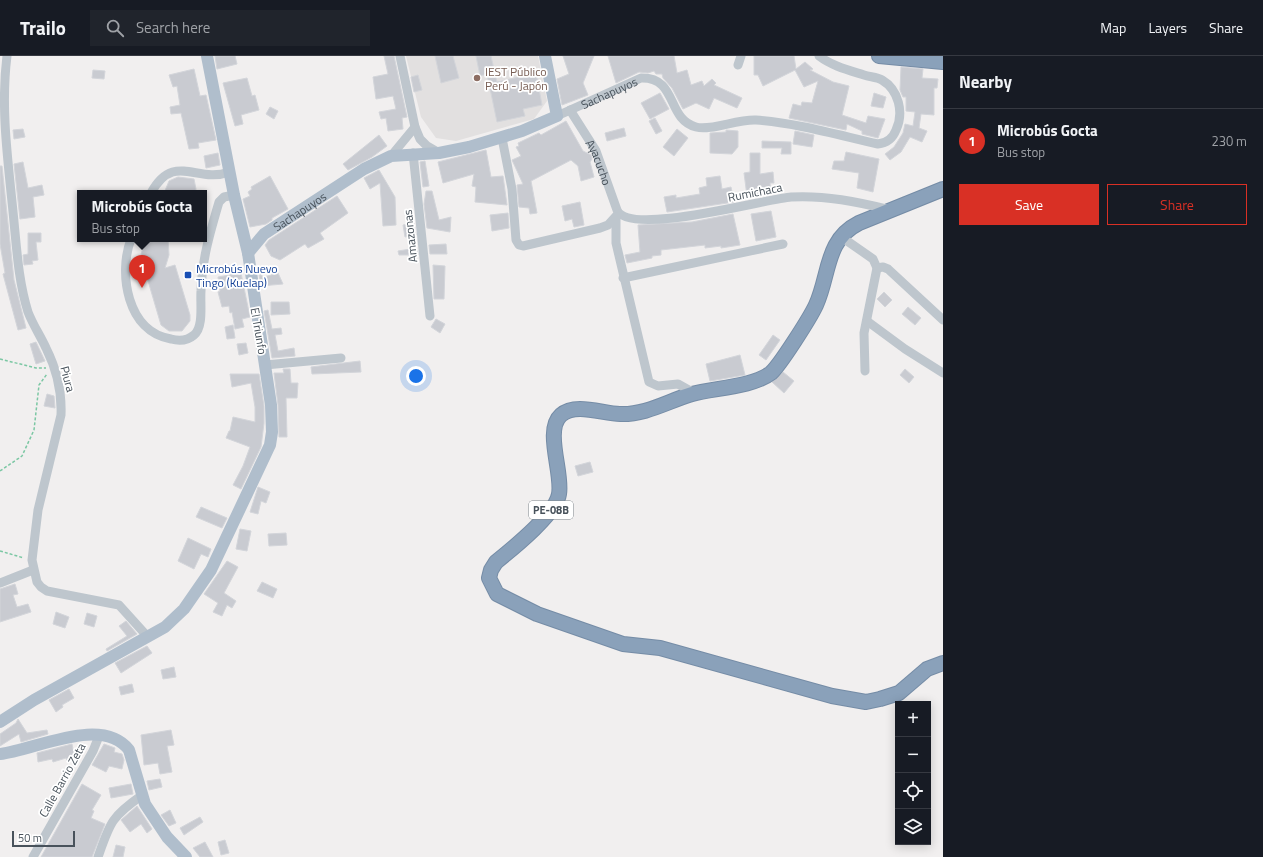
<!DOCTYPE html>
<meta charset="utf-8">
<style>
body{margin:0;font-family:"Titillium Web",sans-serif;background:#20242c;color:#f1f3f6}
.controls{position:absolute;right:12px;bottom:12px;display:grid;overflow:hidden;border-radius:0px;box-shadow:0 2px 10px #0003}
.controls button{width:36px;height:36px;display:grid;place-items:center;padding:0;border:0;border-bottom:1px solid #363941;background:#171b24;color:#f1f3f6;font:20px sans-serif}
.scale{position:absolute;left:12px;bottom:10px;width:63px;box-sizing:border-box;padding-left:4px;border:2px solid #48525b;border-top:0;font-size:11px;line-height:14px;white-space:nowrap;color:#48525b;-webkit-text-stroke:3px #fff;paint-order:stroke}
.you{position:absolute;left:416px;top:320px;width:14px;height:14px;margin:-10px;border:3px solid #fff;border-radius:50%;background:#1a73e8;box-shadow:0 0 0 6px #1a73e833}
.badge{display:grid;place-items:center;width:26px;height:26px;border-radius:50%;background:#d93025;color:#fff;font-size:13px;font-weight:700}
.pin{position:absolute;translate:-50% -33px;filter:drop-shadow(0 1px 2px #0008)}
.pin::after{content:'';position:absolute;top:21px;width:14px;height:12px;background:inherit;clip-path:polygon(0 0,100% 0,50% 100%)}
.popup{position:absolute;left:77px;top:134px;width:130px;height:52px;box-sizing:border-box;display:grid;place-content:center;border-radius:0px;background:#171b24;filter:drop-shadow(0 1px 3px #0005);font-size:13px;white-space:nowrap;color:#9ea1a6}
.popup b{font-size:15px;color:#f1f3f6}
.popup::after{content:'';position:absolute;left:50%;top:100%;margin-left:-8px;border:8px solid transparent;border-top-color:#171b24}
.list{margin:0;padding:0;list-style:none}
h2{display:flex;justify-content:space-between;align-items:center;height:52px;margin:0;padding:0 16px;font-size:17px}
h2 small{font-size:13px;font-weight:400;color:#9ea1a6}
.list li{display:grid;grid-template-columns:26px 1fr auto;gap:12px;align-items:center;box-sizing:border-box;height:64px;padding:0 16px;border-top:1px solid #363941}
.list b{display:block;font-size:15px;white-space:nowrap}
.list p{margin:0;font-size:13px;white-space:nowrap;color:#9ea1a6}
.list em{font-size:13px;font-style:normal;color:#9ea1a6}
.actions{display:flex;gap:8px;padding:12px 16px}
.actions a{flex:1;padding:9px 0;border:1px solid #d93025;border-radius:0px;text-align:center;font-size:14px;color:#d93025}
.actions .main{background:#d93025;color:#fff}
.icon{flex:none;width:22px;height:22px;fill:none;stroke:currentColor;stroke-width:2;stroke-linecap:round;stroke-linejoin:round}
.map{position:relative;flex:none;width:943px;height:801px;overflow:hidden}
header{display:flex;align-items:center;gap:24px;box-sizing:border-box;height:56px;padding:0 20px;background:#171b24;border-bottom:1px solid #363941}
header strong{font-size:19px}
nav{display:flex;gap:22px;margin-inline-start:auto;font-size:14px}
.search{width:280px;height:36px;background:#20242c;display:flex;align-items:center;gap:10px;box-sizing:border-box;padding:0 14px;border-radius:0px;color:#9ea1a6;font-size:15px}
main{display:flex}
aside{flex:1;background:#171b24}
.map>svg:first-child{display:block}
.education{fill:#e2e0e0}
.building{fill:#c9cbd1;stroke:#d3d5da}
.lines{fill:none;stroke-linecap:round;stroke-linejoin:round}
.highway-casing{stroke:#758ca6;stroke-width:16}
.path{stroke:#7bc7a3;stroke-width:1.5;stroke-dasharray:3 2;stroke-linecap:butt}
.minor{stroke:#bec6cd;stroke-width:9}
.major{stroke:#b0becc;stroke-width:12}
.highway{stroke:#8aa1ba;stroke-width:14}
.education-dot{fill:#8d6e63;stroke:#fff;stroke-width:1.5}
.transit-dot{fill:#1a4fb4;stroke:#fff;stroke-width:1.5}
.labels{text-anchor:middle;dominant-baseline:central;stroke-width:3.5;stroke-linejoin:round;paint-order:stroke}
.shield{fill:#fff;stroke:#7f868c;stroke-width:1}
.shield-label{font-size:11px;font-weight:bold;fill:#48525b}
.education-label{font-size:12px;fill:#785e54;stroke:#fff;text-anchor:start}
.street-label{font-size:12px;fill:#48525b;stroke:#fff}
.transit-label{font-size:12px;fill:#164399;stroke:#fff;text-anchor:start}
</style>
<header>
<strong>Trailo</strong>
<div class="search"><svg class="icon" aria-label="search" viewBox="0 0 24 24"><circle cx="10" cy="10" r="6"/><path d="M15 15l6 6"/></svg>Search here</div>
<nav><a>Map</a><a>Layers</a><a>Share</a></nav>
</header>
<main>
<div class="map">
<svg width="943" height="801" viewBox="0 0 943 801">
<rect width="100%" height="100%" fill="#f1efef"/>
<!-- education -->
<path class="education" d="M406,0H538L547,45L534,63L456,85L436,82L421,61Z"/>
<!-- building -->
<path class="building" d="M215,0H235L237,8L217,13Z
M384,0H394L407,61L402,62L403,73L388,75L386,62L381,63L379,56L396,53L393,40L376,43L373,21L388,18Z
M435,0H453L459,22L441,27Z
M476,0H491L497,26L536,17L542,49L523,53L525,60L497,66L487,18L480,20Z
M563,0H594L583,27L588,39L562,49L557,23L569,18Z
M608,0H674L677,17L687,14L691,29L702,25L704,30L712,23L716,27L714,29L742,42L737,52L714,42L709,53L696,47L683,53L672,32L663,22L662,18H656L654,15L648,17L639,16L616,27Z
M754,0H794L796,13L805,6L813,13L810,14L833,26L849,30L842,59L866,67L868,60L885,63L878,82L862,78V75L847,68L846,74L789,62L793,48L801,50L802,46L812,47L818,25L804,31L795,14L763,30L758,19H754Z
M901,11L923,13L922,22L938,23L937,32H934V59L921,58L919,72L927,75L922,86L910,81L901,96L890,104L885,98L894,91L903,77L905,68L913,70L915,56L906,55V41H903L900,34Z
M194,13L200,40L206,39L216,84L198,87L199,92L189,93L181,57L171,58L170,51L180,49L177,30L173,31L169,19Z
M93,14L105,15L104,23L92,22Z
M418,19L422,34L414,36L411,21Z
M247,22L252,40L255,39L259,54L241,59L243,68L235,70L223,27Z
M660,37L669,53L650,63L641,47Z
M874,37L886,41L883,52L871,50Z
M270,51L278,55L274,63L266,58Z
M655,62L662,75L656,78L649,65Z
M566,65L583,95L591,99L592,103L590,106L594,121L581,125L578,110L571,104L531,125L537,157L530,158L529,152L519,151L517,129L523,128L512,104L521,100L516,91L519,90L518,87L539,77L541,79Z
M624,72L626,80L607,85L605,77Z
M23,73L25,81L14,83L13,74Z
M677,73L688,82L674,100L663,91Z
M726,74L738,75V91L732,98L710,97V77L726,76Z
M795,75L814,79L812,91L793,88Z
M379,79L387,90L372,101L348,114L343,108Z
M762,85L791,86V98H781L782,92H762Z
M486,94L491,121L503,120L507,149L475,146L476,131L472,130L474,118L443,127L438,106Z
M846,96L879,103L873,136L857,132L859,117L832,113L834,105H844Z
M218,97L220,109L206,112L204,100Z
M750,97H760V118L773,116L774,127H770L771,137L747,140L744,117L750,116Z
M425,105L429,130L423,131L420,106Z
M23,106L28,132L42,129L44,139L33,141L35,161L20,163L14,108Z
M0,110H2L14,224L26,272L18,274L3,218L5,217L0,188Z
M379,114L395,141L396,169L383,170L380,127L370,133L364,122Z
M270,120L288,153L272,162V164L266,168L250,171L243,143L250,140L248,136L252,133L251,131Z
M720,120L722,133L731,131L734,146L667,156L664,141L676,139V142L700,138L699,132L707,130L706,122Z
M178,121L194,123L196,133L195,137H164L169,125Z
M426,135H432L439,164L451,161L450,176L427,172L424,148Z
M337,140L348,157L320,177L324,183L308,192L305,188L280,204L271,200L265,189L269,184Z
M580,146L584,169L574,171L572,163L565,165L562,150Z
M771,155L776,181L756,185L751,158Z
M508,157L509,172L492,175L490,159Z
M733,158L740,189L721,192V190L705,192V189L661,194V199L652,200V202L627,207L625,199L640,196L638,169L692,166Z
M414,167L416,179L405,181L403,169Z
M28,177H41V186H36L38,204L32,205L33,208L24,209L23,199L28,198Z
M153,183H168L169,199L165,212L175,209L190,259V265L182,275H169L161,269L146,218L154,215L144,206L141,198L144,189Z
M446,188L447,198H430L429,189Z
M417,192L418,199H399L398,195Z
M433,209L445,210L444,243H434Z
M241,217L250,261L242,263L244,271L235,273L232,256L230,257L229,250L222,251L218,236L220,235L218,221Z
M278,217L283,228L261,230L259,218L264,221Z
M884,236L892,244L885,251L877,243Z
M271,246H289L290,258L271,259Z
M908,251L921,262L915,269L902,258Z
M268,254L272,273L281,272L282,278L275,279L278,295L294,292L295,300L272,302L264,255Z
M436,263L445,268L440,277L431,271Z
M233,269L235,282L227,283L225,271Z
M773,279L780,284L766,304L759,299Z
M36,286L45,305L36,308L30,288Z
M246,287L248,297L239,299L237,288Z
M740,299L745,319L710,325L706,308Z
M360,305L361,316L312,318L311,311Z
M283,313H290L291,327H298L297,342H286L287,381H279L278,349L274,317H284Z
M905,313L914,321L909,327L900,319Z
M783,316L794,325L784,337L772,326Z
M230,318H259L264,350V367L261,391L241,433L233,429L243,410L250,391L226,382L229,375H230L233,361L255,366V351L251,327L232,331Z
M47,338L54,340L55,352L44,350Z
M590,406L593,416L578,420L575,410Z
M258,431L270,436L266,447L261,445L258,458L250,456Z
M201,451L227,462L222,472L196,461Z
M240,473L251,475L247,495L236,493Z
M286,477L287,489L269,490L268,478Z
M188,482L211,493L208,501L201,498L194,513L178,505Z
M227,505L238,511L224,537L236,545L232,552L227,549L222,560L213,556L218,547L204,538Z
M262,526L277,533L273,542L257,535Z
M15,528L18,538L13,539L17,551L28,548L31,556L0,566V533Z
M56,556L69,561L65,572L53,568Z
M87,557L97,560L94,571L84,568Z
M126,565L137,578L107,595L106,593L127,580L119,570Z
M147,590L152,597L121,617L115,607Z
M174,611L176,621L163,623L161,614Z
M132,628L134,636L121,639L119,631Z
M69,633L74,642L62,649L63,651L56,656L49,644Z
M18,663L27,677L47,674L48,678L21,686L19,678L0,690V678L16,667Z
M171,674L174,689L167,690L172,716L160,718L158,707L144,709L141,679Z
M72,688L75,703L67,705L66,702L53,706L52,703L38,706L37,697Z
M104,688L115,692L114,696L122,698L124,704L122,713L109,710L106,716L92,709Z
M160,723L162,731L149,734L147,725Z
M82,728L101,739L92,754L94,755L91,762L105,768L92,801H41Z
M131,728L133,738L111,742L109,732Z
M137,750L152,773L147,777L141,768L130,776L121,764Z
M170,754L176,767L169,770L161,759Z
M200,761L203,766L184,779L180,772Z
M225,784L229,797L221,799L218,786Z
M205,786L213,801H200L193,792Z
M116,789L125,791L123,801H113Z"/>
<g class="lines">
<defs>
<path id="highway" d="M879,0L943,6
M943,133L859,167C825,184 830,218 816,249C810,262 780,309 771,317C753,331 713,332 692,338C668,345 646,359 620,358C603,358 576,346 561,359C544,374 563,417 559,438C556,458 512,493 496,506L491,514L489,522L497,538L537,558L623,588L660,592L832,640L866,646L880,643L899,637L927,613L943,607"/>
</defs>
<!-- highway casing -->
<use href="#highway" class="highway-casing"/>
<!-- path -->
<path class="path" d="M0,303L36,312H46
M0,415L22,400L34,374L39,329L47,318
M0,495L24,502"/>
<!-- minor -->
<g class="minor">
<path d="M7,0C0,55 9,111 14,166C17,197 19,227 28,256C33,269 40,279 46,292C56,312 62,336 61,359L38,454L32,504L37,526L41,531L47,535L119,549L147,580"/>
<path d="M400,0L415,71L420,83L427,90L439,97"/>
<path d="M738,9L741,0"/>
<path id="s1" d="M570,54L596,95L617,154C629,181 765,143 791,141C825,139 858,146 891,154"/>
<path id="s2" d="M557,60L641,22C678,21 666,63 696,71C711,75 737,63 756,64C797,67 838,79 878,88C887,87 893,82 896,74C904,57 899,34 882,24C877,21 870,21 864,19C848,14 832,10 819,0"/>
<path d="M502,82L512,133L516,184L519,189L523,190L600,172L608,169L618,158"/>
<path d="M413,97L430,260"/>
<path d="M391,100L415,71"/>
<path d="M151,137C174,95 197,128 229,116"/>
<path d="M616,161V187L649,326L658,330L678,328L694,337"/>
<path d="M840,180L873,203L877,212L864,277L865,315"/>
<path d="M131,183C118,217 127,276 171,283C178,285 187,285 194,279C204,271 200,247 201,235C202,203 210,177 219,146L224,141L234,139"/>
<path d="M877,212L883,211L888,213L943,264"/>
<path d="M623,222L783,188"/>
<path d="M867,265L905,293L943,317"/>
<path d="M265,309L341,302"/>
<path d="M0,527L33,514"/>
<path d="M33,801L93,695L99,680"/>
<path d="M98,801C110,767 111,761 141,740"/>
</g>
<!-- major -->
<g class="major">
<path id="s3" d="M248,197L264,178L364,113L391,100L439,97L469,91L522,75L557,60L545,0"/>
<path d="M0,666L34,644L165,571L184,553L211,514L270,389L272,376L271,349L248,197L234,139L207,0"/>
<path d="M0,698C35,694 102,659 129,694L145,748L167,781L186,801"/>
</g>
<!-- highway -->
<use href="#highway" class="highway"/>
</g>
<!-- markers -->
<circle class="education-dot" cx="477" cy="22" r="4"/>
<rect class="transit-dot" x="184" y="215" width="8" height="8" rx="2"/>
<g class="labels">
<!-- shield labels -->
<rect class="shield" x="529" y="445" width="44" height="18" rx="3"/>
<g class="shield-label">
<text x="551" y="454">PE-08B</text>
</g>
<!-- education labels -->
<g class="education-label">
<text x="485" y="15">IEST Público<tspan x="485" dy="14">Perú - Japón</tspan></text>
</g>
<!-- street labels -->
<g class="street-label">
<text stroke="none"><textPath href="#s2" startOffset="57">Sachapuyos</textPath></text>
<text stroke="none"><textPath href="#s1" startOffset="60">Ayacucho</textPath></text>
<text transform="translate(755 136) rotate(-11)">Rumichaca</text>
<text stroke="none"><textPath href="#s3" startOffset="67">Sachapuyos</textPath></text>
<text transform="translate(410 180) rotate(-96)">Amazonas</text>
<text transform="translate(259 275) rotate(80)">El Triunfo</text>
<text transform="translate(68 323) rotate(75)">Piura</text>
<text transform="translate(62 724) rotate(-61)">Calle Barrio Zeta</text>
</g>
<!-- transit labels -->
<g class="transit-label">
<text x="196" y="212">Microbús Nuevo<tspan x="196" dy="14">Tingo (Kuelap)</tspan></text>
</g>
</g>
</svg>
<div class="controls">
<button>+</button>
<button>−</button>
<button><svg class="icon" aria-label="locate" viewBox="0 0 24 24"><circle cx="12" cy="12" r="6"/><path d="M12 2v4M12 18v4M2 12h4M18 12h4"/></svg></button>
<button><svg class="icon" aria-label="layers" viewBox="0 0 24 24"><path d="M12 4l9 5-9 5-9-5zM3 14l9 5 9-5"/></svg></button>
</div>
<div class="scale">50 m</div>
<div class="you"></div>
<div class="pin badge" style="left:142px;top:232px">1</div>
<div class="popup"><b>Microbús Gocta</b>Bus stop</div>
</div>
<aside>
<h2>Nearby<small></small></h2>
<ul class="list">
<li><span class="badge">1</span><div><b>Microbús Gocta</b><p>Bus stop</p></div><em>230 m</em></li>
</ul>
<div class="actions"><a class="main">Save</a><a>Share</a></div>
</aside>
</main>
